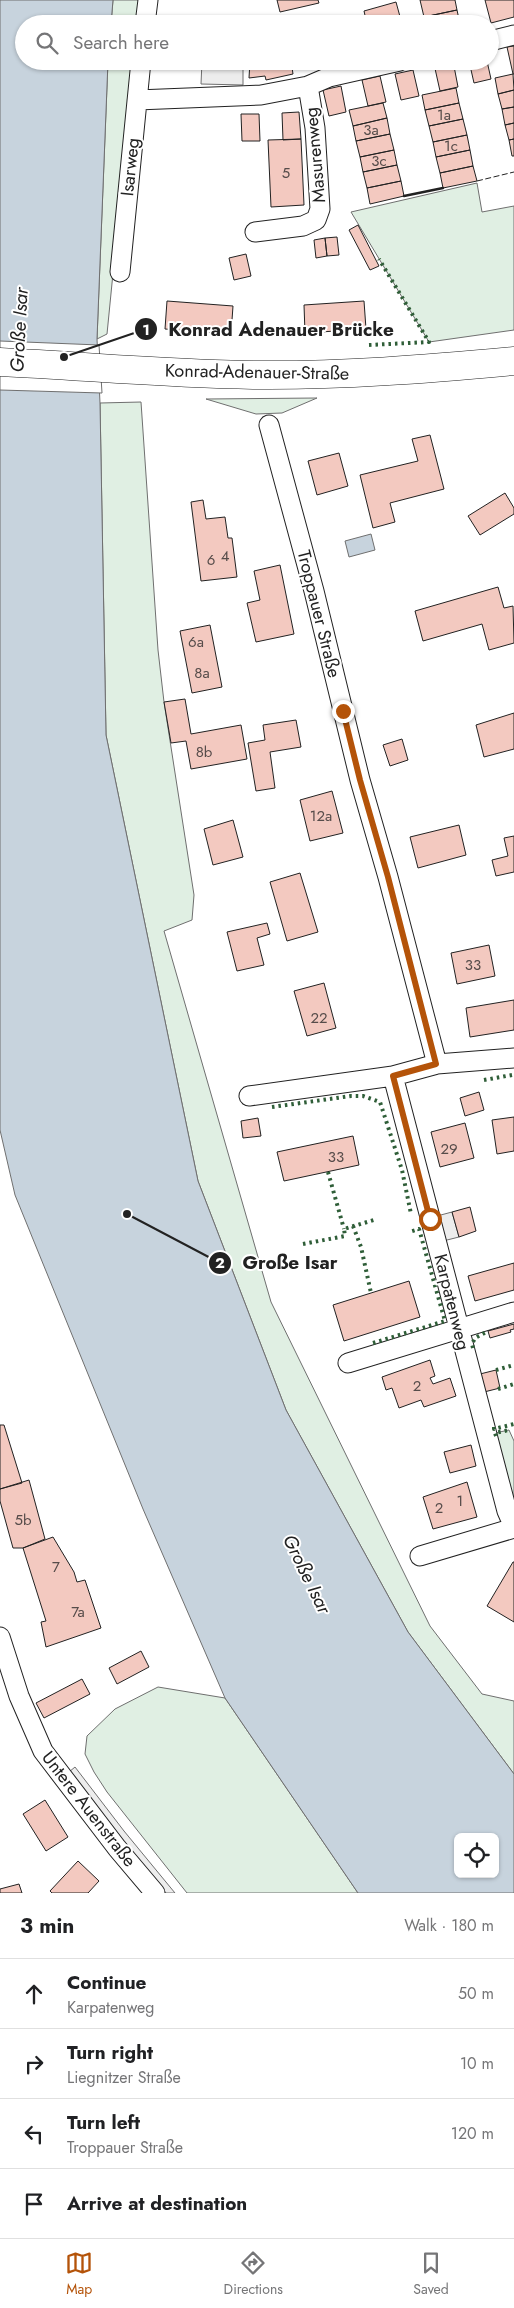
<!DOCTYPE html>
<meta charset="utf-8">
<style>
body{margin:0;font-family:Jost,sans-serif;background:#f6f6f6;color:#202124}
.controls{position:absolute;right:15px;bottom:15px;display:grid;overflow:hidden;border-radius:8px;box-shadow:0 1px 4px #0004}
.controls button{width:45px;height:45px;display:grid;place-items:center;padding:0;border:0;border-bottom:1px solid #e0e0e0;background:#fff;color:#202124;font:25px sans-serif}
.stop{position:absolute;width:15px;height:15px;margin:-11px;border:4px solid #b45309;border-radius:50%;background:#fff}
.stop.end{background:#b45309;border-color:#fff;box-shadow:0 1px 5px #0008}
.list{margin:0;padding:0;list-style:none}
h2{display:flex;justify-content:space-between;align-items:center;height:65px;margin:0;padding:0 20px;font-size:21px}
h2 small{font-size:16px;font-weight:400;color:#757577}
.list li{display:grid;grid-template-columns:32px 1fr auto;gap:15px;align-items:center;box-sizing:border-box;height:70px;padding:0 20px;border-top:1px solid #e0e0e0}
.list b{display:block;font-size:19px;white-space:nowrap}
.list p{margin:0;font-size:16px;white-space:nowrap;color:#757577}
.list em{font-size:16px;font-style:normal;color:#757577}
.icon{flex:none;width:28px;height:28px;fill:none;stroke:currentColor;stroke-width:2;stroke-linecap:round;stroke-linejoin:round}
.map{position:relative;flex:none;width:514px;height:1893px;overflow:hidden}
.search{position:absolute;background:#fff;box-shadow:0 1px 4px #0004;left:15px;right:15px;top:15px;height:55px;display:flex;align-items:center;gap:12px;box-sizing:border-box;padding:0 18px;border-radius:28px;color:#757577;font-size:19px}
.sheet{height:345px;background:#fff}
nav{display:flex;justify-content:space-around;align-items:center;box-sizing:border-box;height:70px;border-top:1px solid #e0e0e0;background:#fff;font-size:14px;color:#757577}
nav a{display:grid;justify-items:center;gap:2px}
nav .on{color:#b45309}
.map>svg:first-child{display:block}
.green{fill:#e0efe3;stroke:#6f6f6f}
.parking{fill:#ededed;stroke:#6f6f6f}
.water{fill:#c7d3dd;stroke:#6f6f6f;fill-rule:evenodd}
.pier{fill:#fff;stroke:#6f6f6f}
.building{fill:#f3c9c0;stroke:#222}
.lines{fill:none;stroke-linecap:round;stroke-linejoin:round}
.minor-casing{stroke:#222;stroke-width:21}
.primary-casing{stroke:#222;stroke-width:29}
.minor{stroke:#fff;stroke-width:19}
.primary{stroke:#fff;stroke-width:28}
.hedge{stroke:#2f5e38;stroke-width:4;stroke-dasharray:2.5 4;stroke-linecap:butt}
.fence{stroke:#222;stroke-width:1;stroke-dasharray:6 2.5;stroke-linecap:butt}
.wall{stroke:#222;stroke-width:2.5}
.route{stroke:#b45309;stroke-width:6}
.labels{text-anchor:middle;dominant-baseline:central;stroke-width:4;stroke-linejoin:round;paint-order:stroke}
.number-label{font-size:15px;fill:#564c4a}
.street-label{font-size:18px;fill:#222;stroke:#fff}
.water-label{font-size:19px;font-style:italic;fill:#222;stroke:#fff}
.leader{fill:none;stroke:#222;stroke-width:2}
.callout-dot{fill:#222;stroke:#fff;stroke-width:2}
.mark-label{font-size:15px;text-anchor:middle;font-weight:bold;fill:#fff}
.callout-label{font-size:19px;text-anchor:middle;font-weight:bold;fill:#222;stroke:#fff;stroke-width:4;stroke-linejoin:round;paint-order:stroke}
</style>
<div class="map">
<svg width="514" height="1893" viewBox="0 0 514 1893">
<rect width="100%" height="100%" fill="#fff"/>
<!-- green -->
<path class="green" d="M113,0H141L138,24H111Z
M108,61H134L107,334L97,339Z
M477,183L482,212L514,206V330L429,342L351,212Z
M317,398L282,413L256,414L206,399Z
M141,402L158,650L164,702L194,895L192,920L164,931L271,1302L430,1626L482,1694L514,1701V1774L408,1632L286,1410L198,1181L106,735L100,403Z
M509,1430L514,1441V1503L495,1433Z
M158,1687L225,1698L358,1893H187L107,1792L94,1772L85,1754L87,1736L115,1709Z"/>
<!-- parking -->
<path class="parking" d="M202,61L243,62V85L201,84Z
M452,1212L459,1237L443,1241L437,1216Z
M75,1767L124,1831L175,1893H166L119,1836L69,1772Z"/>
<!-- water -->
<path class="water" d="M0,0H113L111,24H24V61H108L97,339L100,403L106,735L198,1181L286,1410L408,1632L514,1774V1893H358L225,1698L143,1509L15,1195L0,1130ZM458,1837H495V1874H458Z
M371,534L375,550L349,557L345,541Z"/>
<!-- pier -->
<path class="pier" d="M0,341L99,345L102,393L0,390Z"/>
<!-- building -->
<path class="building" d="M277,0H318L319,3L280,12Z
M420,0H455L457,10L424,17Z
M485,0H514V17L491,23Z
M396,2L402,24H367L364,11Z
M457,10L460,24H426L424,17Z
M514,46V74H513L507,47Z
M250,61H291L293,74L266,80L265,76L249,78Z
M453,61L458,87L440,91L434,64Z
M469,61H487L491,79L474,83Z
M413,70L419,96L401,100L395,74Z
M513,74L514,90L498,94L495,78Z
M380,76L386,102L368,106L362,80Z
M341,86L346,112L329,116L323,90Z
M456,88L459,103L425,110L422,95Z
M514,90V107L502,109L498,94Z
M383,103L387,118L353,126L349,110Z
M459,103L463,119L429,126L425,110Z
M514,107V123L505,125L502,109Z
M299,112L301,139L283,140L282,113Z
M241,114H259L260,141H242Z
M387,118L390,134L356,141L353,126Z
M463,119L467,135L433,142L429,126Z
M514,123V139L509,140L505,125Z
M390,134L394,150L360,157L356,141Z
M467,135L470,150L436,157L433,142Z
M301,139L304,205L271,207L268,140Z
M514,139V156H512L509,140Z
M394,150L397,165L363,172L360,157Z
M470,150L473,166L440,173L436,157Z
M397,165L401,181L367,188L363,172Z
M473,166L477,181L443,188L440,173Z
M401,181L404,196L370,204L367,188Z
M358,225L379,266L370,270L349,230Z
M337,237L339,255L327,256L325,238Z
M325,238L327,256L316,258L314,240Z
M246,254L251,276L234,280L229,258Z
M167,301L233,306L231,334L165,329Z
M364,301L366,329L305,333L304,305Z
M430,435L444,489L390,503L395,522L373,528L360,475L418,461L412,439Z
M339,453L348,486L317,495L308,461Z
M505,493L514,508V514L480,535L468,516Z
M203,500L206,519L225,517L228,538H232L237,577L201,581L191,502Z
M280,565L294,634L256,642L247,603L260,600L254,571Z
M498,587L504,608L513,606L514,643L489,650L482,624L423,641L415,611Z
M210,625L222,687L192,693L180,631Z
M185,699L191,734L241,725L247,759L191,769L186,741L171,743L164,702Z
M514,713V749L484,757L476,725Z
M296,720L301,747L270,752L275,788L256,791L248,743L265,740L263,725Z
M402,739L408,760L390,766L383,745Z
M332,791L343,833L310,841L300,800Z
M233,820L243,857L213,865L204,829Z
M459,825L466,855L418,868L410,837Z
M514,836V872L496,876L492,860L508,856L504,838Z
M300,873L318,932L287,941L270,882Z
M267,923L270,934L257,938L264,965L237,971L227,932Z
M489,945L495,976L457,984L451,953Z
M324,983L336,1028L307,1036L294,991Z
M514,1000V1030L470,1037L466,1008Z
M479,1092L484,1110L465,1116L460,1098Z
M514,1117V1151L497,1154L492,1120Z
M258,1118L261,1136L243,1138L241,1121Z
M465,1123L474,1158L440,1167L431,1132Z
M353,1136L359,1165L284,1181L277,1152Z
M470,1207L476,1231L459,1237L452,1212Z
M514,1263V1290L475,1301L468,1276Z
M409,1281L420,1317L344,1341L333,1305Z
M514,1324V1329L510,1330L511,1332L490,1338L488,1331Z
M430,1360L435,1376L430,1378L433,1384L450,1378L456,1396L424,1407L421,1400L399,1408L392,1388L386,1390L382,1377Z
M496,1370L500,1388L484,1392L480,1374Z
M0,1425H4L22,1483L0,1489Z
M471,1445L476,1466L450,1473L444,1452Z
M29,1480L45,1539L23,1548H13L0,1501V1489Z
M467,1482L477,1517L433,1529L423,1497Z
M53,1537L74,1572L77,1582L85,1580L101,1628L46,1647L41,1622L46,1621L23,1548Z
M513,1562H514V1622L487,1606Z
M141,1651L149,1667L117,1684L109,1668Z
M82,1679L90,1694L44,1718L36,1703Z
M45,1800L68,1837L46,1851L23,1814Z
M78,1861L99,1881L88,1893H52L50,1891Z
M19,1884L22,1893H0V1889Z"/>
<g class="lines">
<defs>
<path id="minor" d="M145,24L148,0
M490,41L514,35
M137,100L261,95L308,86L329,77L400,61
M255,232L303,226L316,220L320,209L315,128L308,86
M120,272L141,61
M269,425L314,591L360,780L388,877L437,1064
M393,1076L507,1511L514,1527
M249,1096L393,1076L437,1064L514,1058
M348,1363L514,1312
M420,1556L514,1528
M0,1637L19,1696L43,1751L117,1848L155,1893"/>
<path id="primary" d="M0,362C84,366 169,374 253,375C341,376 427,369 514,361"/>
</defs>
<!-- minor casing -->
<use href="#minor" class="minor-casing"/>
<!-- primary casing -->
<use href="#primary" class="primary-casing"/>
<!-- minor -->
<use href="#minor" class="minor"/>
<!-- primary -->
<use href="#primary" class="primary"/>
<!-- hedge -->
<path class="hedge" d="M369,345L429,342L379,259
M484,1080L512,1075
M272,1107L351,1096H363L380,1102L402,1170L411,1214
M328,1172L344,1229
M353,1226L361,1247L371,1293
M303,1244L345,1236L344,1229L377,1219
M373,1343L445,1321L419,1229L409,1232
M473,1348L472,1344L475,1338L488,1331
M496,1370L514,1365
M498,1389L514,1384
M494,1427V1429L514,1424
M496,1436L495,1433L509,1430"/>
<!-- fence -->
<path class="fence" d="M477,181L514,172"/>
<!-- wall -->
<path class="wall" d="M404,196L443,188"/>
</g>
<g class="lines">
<!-- route -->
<path class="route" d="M343,711L360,780L388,877L436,1064L393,1076L430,1219"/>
</g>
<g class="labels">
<!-- number labels -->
<g class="number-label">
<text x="444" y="115">1a</text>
<text x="371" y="130">3a</text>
<text x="451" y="146">1c</text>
<text x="379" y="161">3c</text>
<text x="286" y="173">5</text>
<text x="225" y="556">4</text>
<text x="211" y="560">6</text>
<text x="196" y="642">6a</text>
<text x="202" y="673">8a</text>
<text x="204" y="752">8b</text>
<text x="321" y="816">12a</text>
<text x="473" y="965">33</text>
<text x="319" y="1018">22</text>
<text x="449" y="1149">29</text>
<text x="336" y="1157">33</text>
<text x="417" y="1386">2</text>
<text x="460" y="1501">1</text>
<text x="439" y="1508">2</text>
<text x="23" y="1520">5b</text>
<text x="56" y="1567">7</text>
<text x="78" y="1612">7a</text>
</g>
<!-- street labels -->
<g class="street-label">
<text transform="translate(315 155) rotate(-95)">Masurenweg</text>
<text transform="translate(130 167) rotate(-84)">Isarweg</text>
<text transform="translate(257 372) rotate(1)">Konrad-Adenauer-Straße</text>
<text transform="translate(319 614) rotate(76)">Troppauer Straße</text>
<text transform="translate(452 1302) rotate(76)">Karpatenweg</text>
<text transform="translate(89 1809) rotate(52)">Untere Auenstraße</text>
</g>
<!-- water labels -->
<g class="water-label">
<text transform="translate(19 330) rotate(-87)">Große Isar</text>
<text transform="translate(307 1574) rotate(64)">Große Isar</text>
</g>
</g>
<!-- callouts -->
<path class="leader" d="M64 357L146 329M127 1214L220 1263"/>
<g class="callout-dot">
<circle cx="64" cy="357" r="5"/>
<circle cx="127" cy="1214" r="5"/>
<circle cx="146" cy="329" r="12"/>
<circle cx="220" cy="1263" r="12"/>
</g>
<g class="mark-label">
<text x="146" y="335">1</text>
<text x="220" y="1268">2</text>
</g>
<g class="callout-label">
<text x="281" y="336">Konrad Adenauer Brücke</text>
<text x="290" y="1269">Große Isar</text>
</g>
</svg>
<div class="controls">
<button><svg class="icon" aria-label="locate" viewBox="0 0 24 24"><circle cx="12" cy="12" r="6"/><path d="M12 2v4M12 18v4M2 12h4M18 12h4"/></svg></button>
</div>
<div class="stop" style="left:430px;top:1219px"></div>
<div class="stop end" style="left:343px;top:711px"></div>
<div class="search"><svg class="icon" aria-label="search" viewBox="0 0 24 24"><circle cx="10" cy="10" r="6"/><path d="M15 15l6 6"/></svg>Search here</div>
</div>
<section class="sheet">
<h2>3 min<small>Walk · 180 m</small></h2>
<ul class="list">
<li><svg class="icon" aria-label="ahead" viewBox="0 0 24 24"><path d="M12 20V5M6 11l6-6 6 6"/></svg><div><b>Continue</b><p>Karpatenweg</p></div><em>50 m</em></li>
<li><svg class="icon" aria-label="right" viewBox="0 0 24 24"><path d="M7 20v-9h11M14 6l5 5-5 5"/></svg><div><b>Turn right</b><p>Liegnitzer Straße</p></div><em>10 m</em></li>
<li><svg class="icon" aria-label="left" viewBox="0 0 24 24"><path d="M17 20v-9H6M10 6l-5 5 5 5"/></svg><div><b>Turn left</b><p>Troppauer Straße</p></div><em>120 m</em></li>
<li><svg class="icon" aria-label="arrive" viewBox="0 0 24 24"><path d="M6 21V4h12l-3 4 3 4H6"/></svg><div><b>Arrive at destination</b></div></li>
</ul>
</section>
<nav>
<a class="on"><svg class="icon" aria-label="map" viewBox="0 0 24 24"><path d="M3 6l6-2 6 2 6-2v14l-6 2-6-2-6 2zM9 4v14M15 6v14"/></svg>Map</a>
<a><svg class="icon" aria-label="directions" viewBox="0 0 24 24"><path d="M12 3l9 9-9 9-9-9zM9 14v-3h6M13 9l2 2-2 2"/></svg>Directions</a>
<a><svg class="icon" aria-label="saved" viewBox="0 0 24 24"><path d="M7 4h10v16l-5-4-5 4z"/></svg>Saved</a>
</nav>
